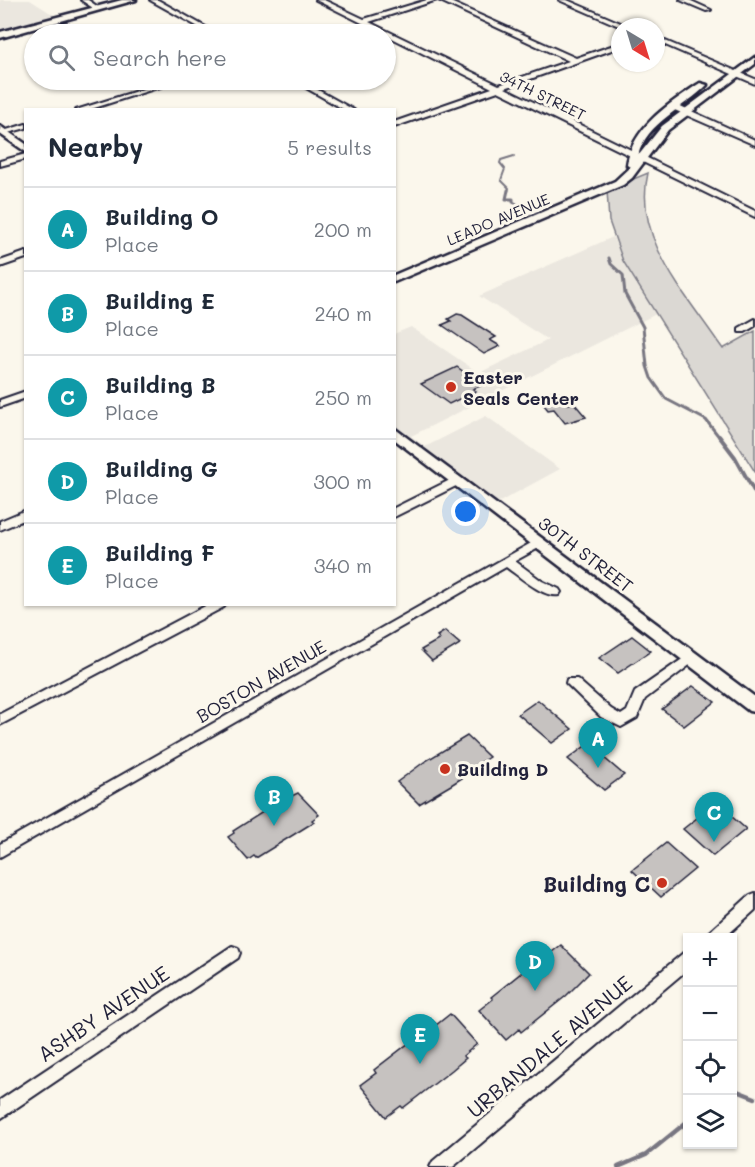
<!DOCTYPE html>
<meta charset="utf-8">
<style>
body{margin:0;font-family:Mali,sans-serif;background:#f2f2f3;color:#1f2937}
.controls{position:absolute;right:18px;bottom:18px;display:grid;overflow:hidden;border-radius:0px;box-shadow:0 2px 4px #0004}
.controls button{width:54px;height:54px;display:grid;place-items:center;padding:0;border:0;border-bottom:2px solid #e0e1e3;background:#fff;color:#1f2937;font:30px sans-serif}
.compass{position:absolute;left:611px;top:18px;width:54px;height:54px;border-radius:50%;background:#fff;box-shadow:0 2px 4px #0004;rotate:142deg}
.you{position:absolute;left:466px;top:512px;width:21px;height:21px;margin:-15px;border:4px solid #fff;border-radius:50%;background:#1a73e8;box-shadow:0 0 0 9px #1a73e833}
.badge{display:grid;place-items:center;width:39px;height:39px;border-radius:50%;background:#ea580c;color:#fff;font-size:20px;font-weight:700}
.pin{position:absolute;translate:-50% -50px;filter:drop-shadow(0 2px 3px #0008)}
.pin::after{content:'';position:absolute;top:32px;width:21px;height:18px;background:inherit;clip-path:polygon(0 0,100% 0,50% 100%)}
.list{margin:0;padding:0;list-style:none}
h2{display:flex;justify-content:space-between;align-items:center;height:78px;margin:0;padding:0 24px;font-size:26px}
h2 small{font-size:20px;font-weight:400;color:#747a83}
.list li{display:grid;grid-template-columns:39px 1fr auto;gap:18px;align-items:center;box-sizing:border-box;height:84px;padding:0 24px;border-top:2px solid #e0e1e3}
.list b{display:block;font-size:22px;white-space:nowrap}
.list p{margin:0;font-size:20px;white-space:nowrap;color:#747a83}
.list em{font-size:20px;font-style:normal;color:#747a83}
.icon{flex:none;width:33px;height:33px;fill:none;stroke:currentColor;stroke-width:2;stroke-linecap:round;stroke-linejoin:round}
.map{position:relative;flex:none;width:755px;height:1167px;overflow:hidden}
.search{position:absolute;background:#fff;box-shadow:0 2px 4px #0004;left:24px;top:24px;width:372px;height:66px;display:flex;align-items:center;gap:15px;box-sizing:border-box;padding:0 21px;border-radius:33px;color:#747a83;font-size:22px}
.panel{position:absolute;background:#fff;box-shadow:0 2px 4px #0004;left:24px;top:108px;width:372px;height:498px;border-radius:0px}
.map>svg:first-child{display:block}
.built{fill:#ebe7df}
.green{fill:#dbd8d3;stroke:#7e7d87;stroke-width:1.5}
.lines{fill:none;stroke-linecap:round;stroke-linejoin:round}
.stream-far3{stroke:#787681;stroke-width:2}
.stream-far2{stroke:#787681;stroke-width:3}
.stream-far1{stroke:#787681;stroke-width:4}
.stream{stroke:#787681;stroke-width:4.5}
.building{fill:#c6c2c0;stroke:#22223b;stroke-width:1.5}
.minor-casing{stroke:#22223b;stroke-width:4}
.tertiary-casing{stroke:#22223b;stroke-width:5}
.secondary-casing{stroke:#22223b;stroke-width:5}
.minor{fill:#fbf7ec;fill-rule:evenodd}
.tertiary{fill:#fbf7ec;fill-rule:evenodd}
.secondary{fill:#fbf7ec;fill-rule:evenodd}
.poi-dot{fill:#c8321e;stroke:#fbf7ec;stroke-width:2}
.labels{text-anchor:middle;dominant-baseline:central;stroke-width:6;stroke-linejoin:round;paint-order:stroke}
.far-street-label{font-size:15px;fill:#22223b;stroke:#fbf7ec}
.poi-label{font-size:18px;font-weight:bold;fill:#22223b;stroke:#fbf7ec;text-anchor:start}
.street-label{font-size:18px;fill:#22223b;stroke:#fbf7ec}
.near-poi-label{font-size:21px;font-weight:bold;fill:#22223b;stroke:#fbf7ec;text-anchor:end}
.near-street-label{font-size:21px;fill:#22223b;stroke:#fbf7ec}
</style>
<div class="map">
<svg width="755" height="1167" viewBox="0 0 755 1167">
<rect width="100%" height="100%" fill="#fbf7ec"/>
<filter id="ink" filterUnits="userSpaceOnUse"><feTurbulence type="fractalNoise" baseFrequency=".0167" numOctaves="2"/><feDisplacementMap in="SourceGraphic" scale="12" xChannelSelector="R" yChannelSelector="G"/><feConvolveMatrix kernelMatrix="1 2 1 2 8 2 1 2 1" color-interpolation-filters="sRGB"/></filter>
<g filter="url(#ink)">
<!-- built -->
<path class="built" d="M0,0H30L60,19L0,35Z
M613,237L623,261L656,314L411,436L425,447L486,416L560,469L492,506L395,432L394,334L411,327L479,373L548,340L479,296Z"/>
<!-- green -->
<path class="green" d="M648,173C633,237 684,292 718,342L723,349L755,331V472L623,261L609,221L607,190Z"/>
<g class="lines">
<!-- stream-far3 -->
<path class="stream-far3" d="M508,192L509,188L501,180L505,169L500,163L501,160L514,156"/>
<!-- stream-far2 -->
<path class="stream-far2" d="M508,190L506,199H513V202L526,209V212
M609,258L611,264L623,275L625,294L643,327L647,366L651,378L666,399L706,420L720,438"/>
<!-- stream-far1 -->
<path class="stream-far1" d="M719,436L735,457L755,493"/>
<!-- stream -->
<path class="stream" d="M732,1089L755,1098
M618,1167L646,1155L688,1121"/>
</g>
<!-- building -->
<path class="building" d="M457,314L462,315L496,337L490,340L500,346L484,354L442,325L451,321L448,319Z
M457,367L482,385L473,389L476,391L449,404L421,384Z
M556,390L568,404L574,403L586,417L565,423L554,409L548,410L536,395Z
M445,631L460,644L432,661L421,650L440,639L437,636Z
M632,636L651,651L618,673L599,658Z
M693,686L715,702L684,726L662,709Z
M538,700L572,729L552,743L518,714Z
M467,736L489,757L480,763L482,765L451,785L419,804L397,782L424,762Z
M588,744L624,775L604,790L568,759Z
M298,793L319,815L312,820L314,822L256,858L254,856L248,860L228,837L234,833L233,831L277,803Z
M716,803L746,829L713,856L683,829Z
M666,843L695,869L661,897L632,870Z
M561,945L589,973L566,996L521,1032L519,1029L506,1040L479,1010L493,999L491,997L546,953L548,955Z
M450,1014L477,1044L463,1056L466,1058L452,1070L403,1108L401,1106L386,1117L360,1085L376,1073L374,1070L435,1023L436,1025Z"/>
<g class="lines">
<defs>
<path id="minor" d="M81,0H88L101,9L96,10Z
M150,0H158L218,34H211Z
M316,0H324L364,19L427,0H437L369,22L499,85L569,61L438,0H446L576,58L620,43V47L505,88L755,211V217L498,91L394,127V122L492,88Z
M559,0H567L630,27H621Z
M680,0H689L711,10L706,11Z
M656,37L755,79V84L656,41Z
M172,80H182L88,110H76Z
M292,80H300L354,110H345Z
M670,104H676L755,140V145L670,108Z
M26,124V128L4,134L0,132Z
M26,154V159L0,166V161Z
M26,252V258L0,267V261Z
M755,319V326L745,332H739V328Z
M26,391V398L0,407V400Z
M458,476L463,480L462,483L394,517V508Z
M26,510V519L0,530V521Z
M540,538L546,542L544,545L515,561L542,581L559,589L561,592L559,595C543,598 519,576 506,567L0,857V844Z
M209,604H226L224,607L0,725V714Z
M691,653L695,655L697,658L695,661L645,699L637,718L621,727L601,717L566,683L567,679H577L611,709L621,715L627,711L635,692Z
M755,893V910L724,938H706L708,933L750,895Z
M232,946L238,948L240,953L238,958L0,1119V1100Z
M688,952V969L453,1167H430L433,1161L682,954Z"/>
<path id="tertiary" d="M755,57V64L668,130L632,178L623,185L394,282V275L615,181L630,167L627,165C632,127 670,103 700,83L707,85C685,108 646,122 638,156L662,126Z
M0,126L26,144V152L0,134Z
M394,428L755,697V712L749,711L394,439Z"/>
<path id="secondary" d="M122,0H136L0,38V32Z"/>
</defs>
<!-- minor casing -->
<use href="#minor" class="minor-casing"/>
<!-- tertiary casing -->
<use href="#tertiary" class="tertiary-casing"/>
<!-- secondary casing -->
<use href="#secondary" class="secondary-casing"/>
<!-- minor -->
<use href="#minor" class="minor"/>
<!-- tertiary -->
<use href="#tertiary" class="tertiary"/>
<!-- secondary -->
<use href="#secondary" class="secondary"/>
</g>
</g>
<!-- markers -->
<g class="poi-dot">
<circle cx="451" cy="387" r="6"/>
<circle cx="445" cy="769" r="6"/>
<circle cx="662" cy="883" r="6"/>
</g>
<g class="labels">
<!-- far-street labels -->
<g class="far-street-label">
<text transform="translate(543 95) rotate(26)">34TH STREET</text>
<text transform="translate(498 219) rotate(-23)">LEADO AVENUE</text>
</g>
<!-- poi labels -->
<g class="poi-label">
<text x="463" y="377">Easter<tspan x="463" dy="21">Seals Center</tspan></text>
<text x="457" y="769">Building D</text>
</g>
<!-- street labels -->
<g class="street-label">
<text transform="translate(586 554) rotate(37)">30TH STREET</text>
<text transform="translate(261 681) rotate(-30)">BOSTON AVENUE</text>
</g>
<!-- near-poi labels -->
<g class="near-poi-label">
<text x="650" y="883">Building C</text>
</g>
<!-- near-street labels -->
<g class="near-street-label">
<text transform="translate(103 1013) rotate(-34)">ASHBY AVENUE</text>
<text transform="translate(549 1046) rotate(-40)">URBANDALE AVENUE</text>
</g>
</g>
</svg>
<div class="controls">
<button>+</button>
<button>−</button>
<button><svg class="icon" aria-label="locate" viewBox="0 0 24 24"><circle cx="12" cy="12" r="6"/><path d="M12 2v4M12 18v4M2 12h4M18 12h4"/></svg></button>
<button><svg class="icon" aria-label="layers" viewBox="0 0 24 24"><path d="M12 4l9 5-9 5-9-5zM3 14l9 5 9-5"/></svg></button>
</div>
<svg class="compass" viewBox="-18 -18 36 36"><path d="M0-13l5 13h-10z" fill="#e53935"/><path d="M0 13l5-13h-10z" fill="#747a83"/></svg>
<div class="you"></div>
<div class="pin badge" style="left:598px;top:768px;background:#0f9aa8">A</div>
<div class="pin badge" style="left:274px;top:826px;background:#0f9aa8">B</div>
<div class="pin badge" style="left:714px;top:842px;background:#0f9aa8">C</div>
<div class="pin badge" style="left:535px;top:991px;background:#0f9aa8">D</div>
<div class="pin badge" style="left:420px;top:1064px;background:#0f9aa8">E</div>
<div class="search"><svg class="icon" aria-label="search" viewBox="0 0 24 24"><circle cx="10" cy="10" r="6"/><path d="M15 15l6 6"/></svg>Search here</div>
<section class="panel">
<h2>Nearby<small>5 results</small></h2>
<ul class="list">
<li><span class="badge" style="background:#0f9aa8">A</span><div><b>Building O</b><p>Place</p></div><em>200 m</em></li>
<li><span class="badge" style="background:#0f9aa8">B</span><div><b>Building E</b><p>Place</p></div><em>240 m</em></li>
<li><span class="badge" style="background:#0f9aa8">C</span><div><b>Building B</b><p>Place</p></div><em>250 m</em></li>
<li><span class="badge" style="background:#0f9aa8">D</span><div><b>Building G</b><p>Place</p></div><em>300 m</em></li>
<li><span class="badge" style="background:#0f9aa8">E</span><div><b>Building F</b><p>Place</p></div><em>340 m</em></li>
</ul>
</section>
</div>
